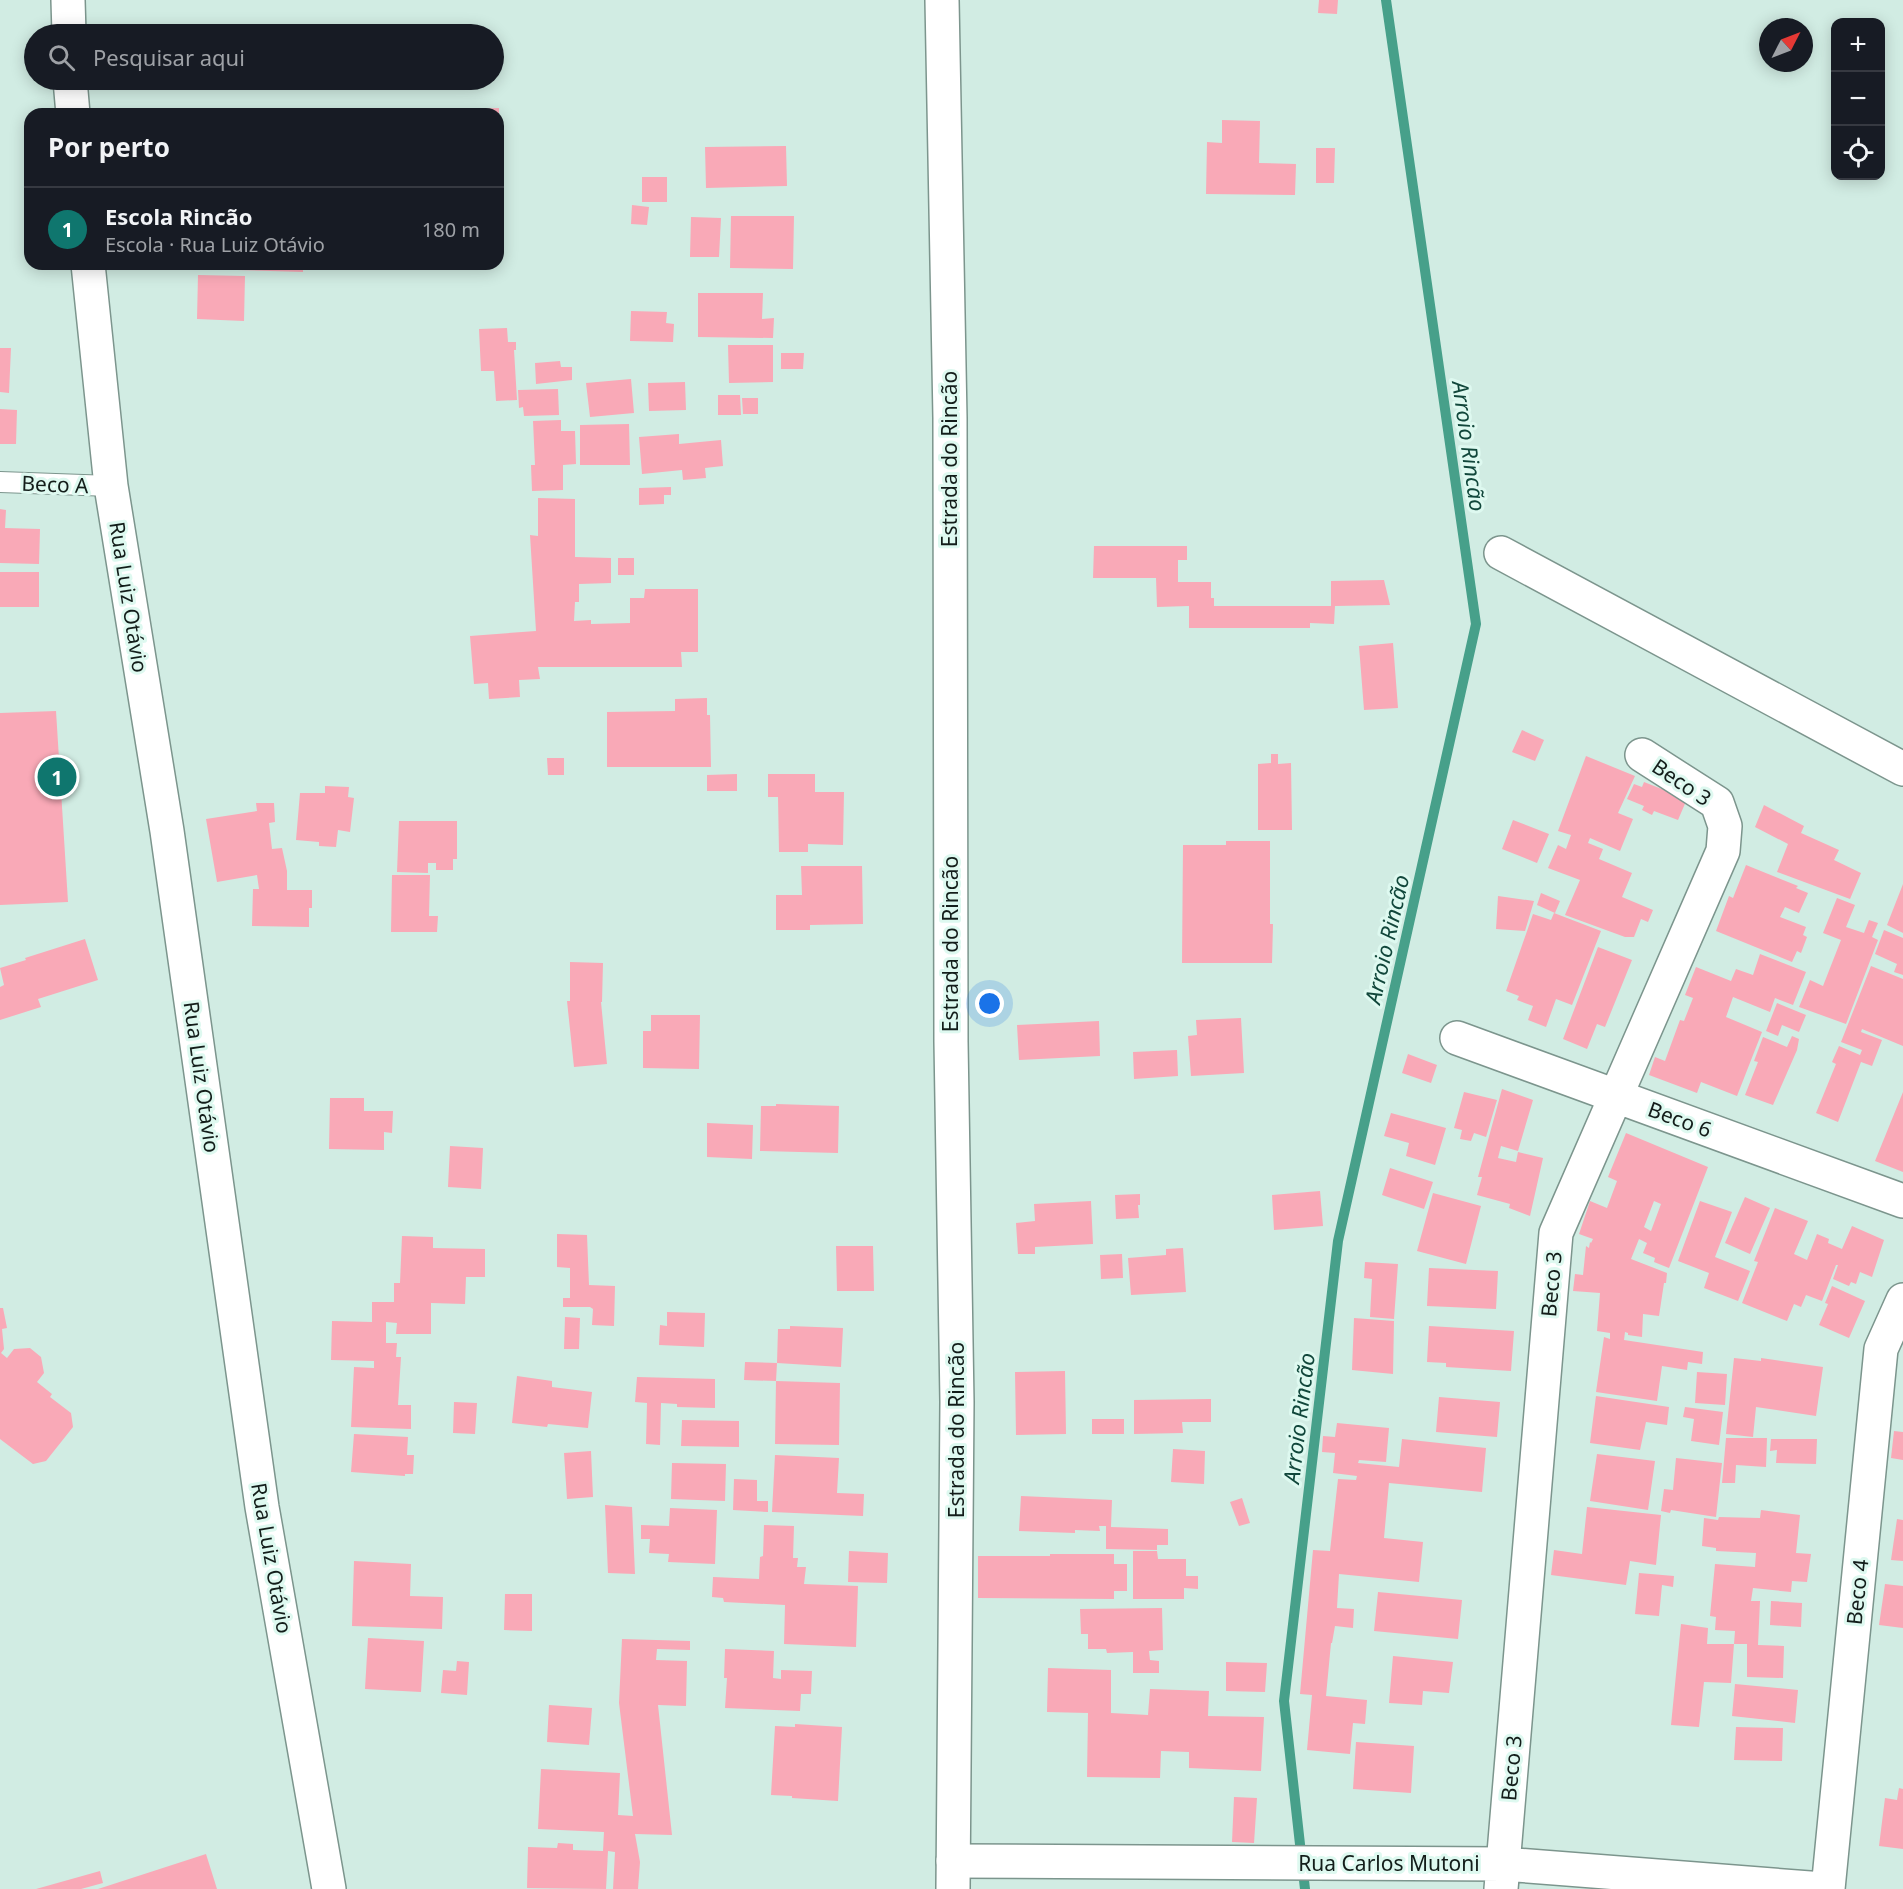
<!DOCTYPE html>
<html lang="pt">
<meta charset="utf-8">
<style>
body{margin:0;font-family:"Noto Sans",sans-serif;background:#242831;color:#f1f3f6}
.controls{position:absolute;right:18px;top:18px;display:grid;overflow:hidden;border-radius:12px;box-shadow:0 3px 15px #0003}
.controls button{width:54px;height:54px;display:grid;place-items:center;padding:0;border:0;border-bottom:2px solid #363941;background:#171b24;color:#f1f3f6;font:30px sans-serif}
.compass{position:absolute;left:1759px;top:18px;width:54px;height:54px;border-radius:50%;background:#171b24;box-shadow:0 3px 15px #0003;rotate:48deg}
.you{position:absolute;left:990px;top:1004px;width:21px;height:21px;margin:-15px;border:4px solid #fff;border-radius:50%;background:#1a73e8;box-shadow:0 0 0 9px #1a73e833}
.badge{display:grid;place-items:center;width:39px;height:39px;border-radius:50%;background:#0f766e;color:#fff;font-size:20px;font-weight:700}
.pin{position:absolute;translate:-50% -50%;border:3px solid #fff;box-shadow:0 2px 6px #0006}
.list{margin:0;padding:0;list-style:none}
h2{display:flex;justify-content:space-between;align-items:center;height:78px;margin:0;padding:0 24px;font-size:26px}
h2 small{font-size:20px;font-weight:400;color:#9ea1a6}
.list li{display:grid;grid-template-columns:39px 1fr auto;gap:18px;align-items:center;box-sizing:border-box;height:84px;padding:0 24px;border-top:2px solid #363941}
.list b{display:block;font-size:22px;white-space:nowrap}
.list p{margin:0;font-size:20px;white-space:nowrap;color:#9ea1a6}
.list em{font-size:20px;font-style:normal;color:#9ea1a6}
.icon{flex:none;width:33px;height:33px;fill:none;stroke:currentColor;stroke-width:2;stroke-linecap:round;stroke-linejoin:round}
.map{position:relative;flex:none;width:1903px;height:1889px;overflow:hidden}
.search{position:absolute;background:#171b24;box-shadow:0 3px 15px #0003;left:24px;top:24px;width:480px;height:66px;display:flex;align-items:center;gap:15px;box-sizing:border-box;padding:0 21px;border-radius:33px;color:#9ea1a6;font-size:22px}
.panel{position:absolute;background:#171b24;box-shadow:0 3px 15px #0003;left:24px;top:108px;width:480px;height:162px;border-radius:18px}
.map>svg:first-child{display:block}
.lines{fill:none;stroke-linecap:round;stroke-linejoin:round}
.stream{stroke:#47a08a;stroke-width:10}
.building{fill:#f9a9b7;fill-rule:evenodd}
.service-casing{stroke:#7c958d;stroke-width:22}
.minor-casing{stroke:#7c958d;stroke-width:36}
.tertiary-casing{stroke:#7c958d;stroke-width:36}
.service{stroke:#fff;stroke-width:20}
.minor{stroke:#fff;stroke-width:33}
.tertiary{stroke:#fff;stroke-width:33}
.labels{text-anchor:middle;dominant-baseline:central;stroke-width:6;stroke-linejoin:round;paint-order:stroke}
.street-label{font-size:21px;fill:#131d1a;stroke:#def9f0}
.water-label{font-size:22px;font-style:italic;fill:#11473b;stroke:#def9f0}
</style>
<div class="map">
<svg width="1903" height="1889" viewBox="0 0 1903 1889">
<rect width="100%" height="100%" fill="#d1ece3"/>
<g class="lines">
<!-- stream -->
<path class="stream" d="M1305,1889L1284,1701L1338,1241L1476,624L1386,0"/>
</g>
<!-- building -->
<path class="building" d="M1319,0H1338L1337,14L1318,13Z
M135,80H220V85L135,83Z
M499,108V114H443V110Z
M1222,120L1260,121L1259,163L1296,164L1295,195L1206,194L1207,142L1222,143Z
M786,146L787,186L706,188L705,147Z
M1316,148H1335L1334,183H1316Z
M498,152H500L501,194H498Z
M642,177H667V202H642Z
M632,205L649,207L647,225L631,224Z
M731,216H794L793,269L730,268Z
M691,217L721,218L719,257H690Z
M237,264H303V272L237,270Z
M198,275L245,276L244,321L197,319Z
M698,293H763L762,319L774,318L773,338L698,337Z
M631,311L667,312L666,323L674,324L673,342L630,341Z
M507,328L508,342H516V350H514L517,400L496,401L494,371H481L479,329Z
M728,345H773V382L729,383Z
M0,348H11L9,393L0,392Z
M781,353H804L803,369H781Z
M560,361L561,367H572V380L536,384L535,363Z
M631,379L634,413L590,417L586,383Z
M685,382L686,410L649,411L648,383Z
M558,389L559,415L524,416L523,407L519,408L518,390Z
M718,395H740L741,415H718Z
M742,398H758V414H743Z
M0,409L17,410L16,444H0Z
M561,420V431H575L576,464L563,465V490L532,491L531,465H535L533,421Z
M629,424L630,465H580V425Z
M679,434V444L721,440L723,466L705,468L706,478L683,480L682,470L642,474L639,437Z
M671,487V495H664V504L639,505V488Z
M538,498L575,499V557L611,558V583L579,584V602H575L574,621L591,620V624L630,623V598H644L645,589H698V652H681L682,667H538L540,679L519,680L520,697L489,699L488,683L474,684L470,636L536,631L530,535L538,536Z
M0,509L6,510L5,528L40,529L39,564L0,563Z
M1094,546H1187V560H1178V582H1211V598H1214V606H1331V581L1384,580L1390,605L1335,606L1334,624L1310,623V628H1189V606L1157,607L1156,578H1093Z
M618,558H634V575H618Z
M0,572H39V607H0Z
M1393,643L1398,708L1364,710L1359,646Z
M707,698V715H710L711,767H607V712L675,711V699Z
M56,711L68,902L0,905V713Z
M1522,730L1544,740L1535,761L1512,752Z
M1271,754H1278V764L1291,763L1292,830H1258V764L1271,763Z
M1586,756L1635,776L1618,813L1633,819L1620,851L1590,838L1588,843L1603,849L1599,859L1632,873L1622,897L1653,910L1648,922L1641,919L1634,937H1625L1565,915L1580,880L1548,868L1558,845L1566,849L1571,835L1558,831Z
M547,758H564V775H548Z
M737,774V791H707V775Z
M768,774H815V792H844L843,845L808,844V852H779L778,797H768Z
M1644,782L1687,799L1678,820L1654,811L1652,815L1642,810L1644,806L1627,799L1634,784L1642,787Z
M325,786L349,787L348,797L354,798L350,832L338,830L336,847L319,846V842L296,840L300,793H325Z
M256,803H274L275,822L269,823L272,849L282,848L287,871V890H312V908H309V927L252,926L253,889H259L257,875L217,882L206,819L257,811Z
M1764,805L1804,826L1801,833L1839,850L1834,860L1861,873L1850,899L1777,872L1788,844L1755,827Z
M1513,820L1549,834L1537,863L1502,849Z
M399,821H457V859H453V870H436V863H428V873L397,872Z
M1226,841H1270V924H1273L1272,963H1182L1183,845H1226Z
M1746,865L1798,886L1796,888L1808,893L1799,913L1785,907L1780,917L1806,927L1803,935L1807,937L1801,953L1797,951L1792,962L1716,931L1729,896L1733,898Z
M801,866H862L863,924L810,925V930H776V895H802Z
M392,875H430L429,916H438L437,932H391Z
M1903,884V933L1887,925Z
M1541,893L1560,901L1555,913L1537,905Z
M1498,896L1534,901L1525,931L1496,929Z
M1837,898L1855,905L1846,927L1864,933L1869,920L1878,923L1872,937L1878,940L1846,1024L1799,1007L1810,980L1823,986L1841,940L1823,933Z
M1554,913L1601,931L1572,1005L1556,999L1546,1027L1528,1020L1533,1006L1517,1000L1519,996L1506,991L1533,914L1551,920Z
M1884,930L1903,938V975L1894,972L1897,964L1875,954Z
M85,939L98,980L38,999L41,1007L0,1020V987L4,985L0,968L26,960L25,958Z
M1598,947L1632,960L1605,1027L1597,1024L1587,1049L1563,1039Z
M1760,954L1806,972L1793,1005L1775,998L1770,1012L1733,997L1726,1017L1762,1032L1737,1096L1701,1082L1697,1093L1649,1075L1655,1057L1665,1061L1680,1020L1684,1021L1693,998L1685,995L1696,967L1731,981L1736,969L1753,975Z
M570,962L603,963L602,1002H601L607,1064L574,1067L567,1001H570Z
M1871,966L1903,979V1046L1862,1029L1861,1032L1882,1040L1872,1066L1861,1062L1838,1122L1816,1113L1836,1064L1832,1062L1839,1046L1860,1055L1862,1050L1841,1042Z
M1777,1003L1806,1015L1799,1032L1782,1025L1778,1036L1766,1031Z
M651,1015H700L699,1069L643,1068V1031H651Z
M1241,1018L1244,1073L1191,1076L1188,1036L1197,1035L1196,1020Z
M1099,1021L1100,1056L1019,1060L1017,1025Z
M1792,1036L1799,1039L1797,1050L1773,1105L1745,1095L1758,1062L1754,1061L1763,1037L1787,1047Z
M1177,1050L1178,1076L1134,1079L1133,1052Z
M1408,1054L1437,1065L1431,1083L1402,1073Z
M1502,1089L1533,1100L1518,1151L1501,1146L1498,1158L1516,1162L1518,1152L1543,1158L1530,1216L1509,1208L1510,1204L1477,1195L1482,1177H1478Z
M1464,1092L1497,1100L1486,1137L1474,1133L1471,1141L1460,1139L1462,1130L1454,1128Z
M1903,1092V1172L1875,1161Z
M330,1098H364V1111H393L392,1133L384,1132V1150L329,1149Z
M776,1104L839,1106L838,1153L760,1151L761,1106H776Z
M1391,1113L1446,1128L1435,1165L1406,1156L1409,1143L1384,1136Z
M707,1123L753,1125L752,1159L707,1157Z
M1626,1133L1708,1167L1669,1268L1654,1262L1655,1258L1643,1253L1647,1243L1639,1239L1631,1259L1667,1273L1666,1283H1664L1659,1316L1643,1314L1642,1337L1628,1335V1333L1625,1332L1624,1340L1703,1352L1702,1364L1688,1362L1687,1370L1662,1366L1657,1401L1596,1392L1604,1337L1610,1339V1333L1597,1331L1600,1293L1573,1291L1575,1274L1583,1275L1586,1246L1589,1248L1590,1242L1591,1243L1593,1239L1579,1234L1590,1201L1607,1208L1617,1181L1608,1177ZM1654,1201L1661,1204L1651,1231L1644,1227Z
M450,1146L483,1148L481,1189L448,1187Z
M1390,1168L1433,1182L1424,1209L1382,1195Z
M1320,1191L1323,1226L1274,1230L1272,1195Z
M1433,1193L1481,1206L1466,1264L1417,1251Z
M1140,1194V1205H1138L1139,1218L1116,1219L1115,1195Z
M1745,1197L1770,1208L1750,1254L1725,1243Z
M1091,1201L1093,1244L1035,1247V1254H1018L1016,1223L1035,1221L1034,1204Z
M1700,1201L1732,1212L1715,1257L1750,1271L1738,1301L1704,1288L1709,1273L1678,1261Z
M1775,1208L1808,1221L1794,1254L1807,1260L1817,1234L1829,1239L1828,1243L1842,1249L1852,1226L1884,1240L1872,1277L1860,1272L1856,1284L1851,1282L1849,1286L1833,1279L1838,1265H1836L1822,1301L1806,1295L1801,1307L1794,1304L1787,1321L1742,1303L1758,1262L1754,1261Z
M557,1234L587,1235L589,1285L615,1286L614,1326L592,1325L593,1309L590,1307H563V1298H570V1268L557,1267Z
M402,1236L433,1237V1248L485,1249V1277H466L465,1304L431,1303V1334H396L397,1323L386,1322V1343H397L396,1357H401L398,1405H411V1429L351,1427L354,1367L374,1368V1361L331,1360L332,1321L372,1322V1302H394V1283H400Z
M836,1246H873L874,1291H837Z
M1183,1248L1186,1292L1131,1295L1128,1258L1166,1255V1249Z
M1122,1254L1123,1278L1101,1279L1100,1255Z
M1365,1262L1398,1264L1394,1319L1370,1317L1372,1279L1364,1278Z
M1429,1268L1498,1271L1496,1309L1427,1306Z
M1832,1286L1865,1301L1849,1338L1819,1325L1828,1304L1825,1303Z
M0,1308H3L7,1328L2,1329L4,1349L1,1353L7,1358L14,1349L30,1348L41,1357L44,1373L37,1382L52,1394L50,1397L71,1413L73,1427L46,1461L33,1464L0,1439Z
M667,1312L705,1313L704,1347L659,1345L660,1325L667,1326Z
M565,1317L580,1318L579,1349H564Z
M1354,1318L1394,1321L1393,1374L1352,1370Z
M790,1326L843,1328L841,1367L777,1363L778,1329H790Z
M1429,1326L1514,1331L1511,1371L1446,1367V1363L1427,1362Z
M1734,1358L1761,1361V1358L1823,1367L1816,1416L1756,1407L1753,1437L1726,1434Z
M745,1362L777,1363L776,1381L840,1383L839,1445L775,1444L776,1381L744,1380Z
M1065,1371L1066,1434L1016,1435L1015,1372Z
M1697,1372L1727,1374L1725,1405L1695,1403Z
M517,1376L552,1381V1387L592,1392L588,1428L548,1424L547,1427L512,1423Z
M637,1377L715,1379V1408L677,1407V1404L661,1403L660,1445L646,1444L647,1403L635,1402Z
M1596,1396L1669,1407L1667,1425L1646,1422L1640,1450L1590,1443Z
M1439,1397L1500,1402L1497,1437L1436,1432Z
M1211,1399V1422H1182L1183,1433L1134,1434V1400Z
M454,1402L477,1403L475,1434L453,1433Z
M1685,1407L1723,1412L1719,1445L1691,1441L1694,1419L1683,1417Z
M1092,1419H1124V1434H1092Z
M682,1420L739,1421V1447L681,1446Z
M1337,1423L1389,1428L1386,1462L1359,1460L1358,1463L1399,1467L1402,1439L1486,1448L1482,1492L1389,1483L1384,1538L1423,1542L1419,1582L1339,1574L1337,1608L1354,1609L1353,1628L1335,1626L1332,1643H1331L1326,1696L1367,1700L1365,1724L1353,1723L1350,1754L1307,1750L1312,1695L1300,1694L1313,1550L1330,1551L1338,1479L1356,1480L1357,1476L1333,1473L1335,1453L1322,1452L1323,1436L1335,1437Z
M1894,1431L1903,1432V1460L1891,1458Z
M354,1434L408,1437L407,1455H414L413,1474H405V1476L351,1472Z
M1726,1438H1767L1766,1467L1736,1465L1735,1483H1722Z
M1771,1439H1817L1816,1464L1776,1463L1777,1450L1770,1451Z
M1173,1449L1205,1451L1204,1484L1171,1482Z
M591,1451L593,1497L567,1499L564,1453Z
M1597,1454L1655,1461L1648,1510L1590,1501Z
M775,1455L839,1458L837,1493L864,1494L863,1516L772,1512Z
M1676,1458L1722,1463L1716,1517L1671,1510L1670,1513L1661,1511L1664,1489L1673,1490Z
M672,1463L726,1464L725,1501L671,1499Z
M734,1479L757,1480V1501H768V1512L733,1510Z
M1021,1496L1112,1500L1111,1527L1168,1529V1545H1157V1550L1106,1549V1526H1099L1100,1531L1075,1530V1533L1019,1531Z
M1242,1498L1250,1523L1239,1526L1230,1502Z
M605,1505L632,1507L635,1574L608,1573Z
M1587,1507L1661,1515L1656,1565L1630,1561L1626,1585L1551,1575L1554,1550L1582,1554Z
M670,1508L717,1510L715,1564L668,1562L669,1554L649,1553L650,1539H641V1525L669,1526Z
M1761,1510L1800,1515L1796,1553L1811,1554L1807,1582L1792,1581L1791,1592L1753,1588L1751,1601H1760L1758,1645L1784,1646L1783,1678L1747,1677V1644H1734L1735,1631L1715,1630L1716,1617L1710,1616L1715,1564L1755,1567L1756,1553L1716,1551V1548L1702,1546L1704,1518L1718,1520L1719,1517L1760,1518Z
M1897,1519L1903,1520V1561L1891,1560Z
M764,1525L794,1526L793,1558H798L797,1567H806L804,1584L858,1586L856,1647L784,1644L785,1605L724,1602L723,1598L712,1597L713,1577L759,1579L760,1557L763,1556Z
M849,1551L888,1553L887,1583L848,1582Z
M1133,1551H1157L1158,1559H1186V1576H1198V1589L1184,1588V1599H1133Z
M1050,1554H1114V1564H1127V1591H1114V1599L978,1598V1556H1050Z
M354,1561L411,1564L410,1596L443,1597L442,1629L352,1626Z
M1639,1573L1674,1576L1673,1587L1662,1585L1659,1616L1635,1614Z
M1885,1584L1903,1586V1628L1879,1625Z
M1378,1592L1462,1600L1458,1639L1374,1631Z
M505,1594H532V1631L504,1630Z
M1771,1601L1802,1603L1801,1627L1770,1625Z
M1162,1608L1163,1650L1149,1651L1150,1660L1159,1661V1673H1133V1652L1107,1653L1106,1649H1088V1634H1081L1080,1609Z
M1681,1624L1708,1628L1707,1644H1734L1731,1683L1704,1682L1699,1727L1671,1725Z
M368,1638L424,1641L421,1692L365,1689Z
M622,1639L690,1641V1650L657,1649L656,1660L687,1661L686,1706L658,1705L672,1835L635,1834L640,1862L638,1889H613L615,1852L608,1851L606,1889L527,1888L528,1847L557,1848L558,1843L573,1844V1850L603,1851L604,1832L538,1829L541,1769L620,1773L618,1815L633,1816L619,1703Z
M725,1649L774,1651L773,1678L781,1679V1670L812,1671L811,1694H801L800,1711L725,1708L727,1678H724Z
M1393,1656L1453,1662L1449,1693L1423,1691L1422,1705L1389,1703Z
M457,1661L469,1662L467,1695L441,1693L443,1670L456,1671Z
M1226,1662L1267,1663L1265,1692L1226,1691Z
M1048,1668L1111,1670V1713L1148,1715L1150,1689L1209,1691L1208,1716L1264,1717L1261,1771L1189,1768V1752L1161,1751L1160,1778L1087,1777L1088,1713L1047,1712Z
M1735,1684L1798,1690L1795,1723L1732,1716Z
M549,1705L592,1708L589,1745L547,1742Z
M795,1724L842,1727L838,1801L792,1798V1796L771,1795L775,1726L795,1727Z
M1736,1727L1783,1728L1782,1761L1734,1760Z
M1356,1742L1414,1746L1411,1793L1353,1789Z
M1899,1788L1903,1789V1849L1879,1846L1885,1798L1897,1800Z
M1234,1797L1257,1798L1254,1843L1232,1842Z
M206,1854L217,1889H98Z
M100,1871L103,1883L81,1889H36Z"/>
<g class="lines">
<defs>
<path id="service" d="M0,482L111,486"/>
<path id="minor" d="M68,0L69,34
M70,80L73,114
M88,264L111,486L167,831L262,1507L329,1889
M1501,553L1903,769
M1457,1038L1903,1201
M953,1861L1503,1864L1823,1889
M1501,1889L1556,1233L1723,851L1725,826L1717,803L1642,755
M1828,1889L1881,1349L1903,1300"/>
<path id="tertiary" d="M942,0L950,418L951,1042L957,1402L953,1889"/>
</defs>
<!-- service casing -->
<use href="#service" class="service-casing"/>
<!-- minor casing -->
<use href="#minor" class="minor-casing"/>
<!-- tertiary casing -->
<use href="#tertiary" class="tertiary-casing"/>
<!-- service -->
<use href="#service" class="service"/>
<!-- minor -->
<use href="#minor" class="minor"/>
<!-- tertiary -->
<use href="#tertiary" class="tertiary"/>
</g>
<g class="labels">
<!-- street labels -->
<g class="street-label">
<text transform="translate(949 459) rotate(-90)">Estrada do Rincão</text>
<text transform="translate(55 484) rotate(2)">Beco A</text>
<text transform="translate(129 597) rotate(81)">Rua Luiz Otávio</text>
<text transform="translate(1682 782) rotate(34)">Beco 3</text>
<text transform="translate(950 944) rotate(-90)">Estrada do Rincão</text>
<text transform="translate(202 1077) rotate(82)">Rua Luiz Otávio</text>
<text transform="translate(1680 1119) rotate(20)">Beco 6</text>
<text transform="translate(1551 1284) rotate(-85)">Beco 3</text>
<text transform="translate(956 1430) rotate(-90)">Estrada do Rincão</text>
<text transform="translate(272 1558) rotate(80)">Rua Luiz Otávio</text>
<text transform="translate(1857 1592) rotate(-84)">Beco 4</text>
<text transform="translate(1511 1768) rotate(-85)">Beco 3</text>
<text x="1389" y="1863">Rua Carlos Mutoni</text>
</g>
<!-- water labels -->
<g class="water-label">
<text transform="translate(1470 446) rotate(82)">Arroio Rincão</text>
<text transform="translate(1386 939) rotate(-77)">Arroio Rincão</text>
<text transform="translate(1298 1418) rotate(-83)">Arroio Rincão</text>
</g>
</g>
</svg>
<div class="controls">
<button>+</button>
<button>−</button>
<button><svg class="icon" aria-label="locate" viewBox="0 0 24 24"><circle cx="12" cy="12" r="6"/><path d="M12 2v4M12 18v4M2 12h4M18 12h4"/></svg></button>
</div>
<svg class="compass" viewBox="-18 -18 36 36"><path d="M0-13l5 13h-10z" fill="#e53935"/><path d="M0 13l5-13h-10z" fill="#9ea1a6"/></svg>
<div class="you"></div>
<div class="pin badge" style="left:57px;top:777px">1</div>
<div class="search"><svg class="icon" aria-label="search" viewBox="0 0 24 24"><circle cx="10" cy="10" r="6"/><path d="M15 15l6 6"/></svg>Pesquisar aqui</div>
<section class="panel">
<h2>Por perto<small></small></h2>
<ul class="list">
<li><span class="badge">1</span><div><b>Escola Rincão</b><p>Escola · Rua Luiz Otávio</p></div><em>180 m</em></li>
</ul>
</section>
</div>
